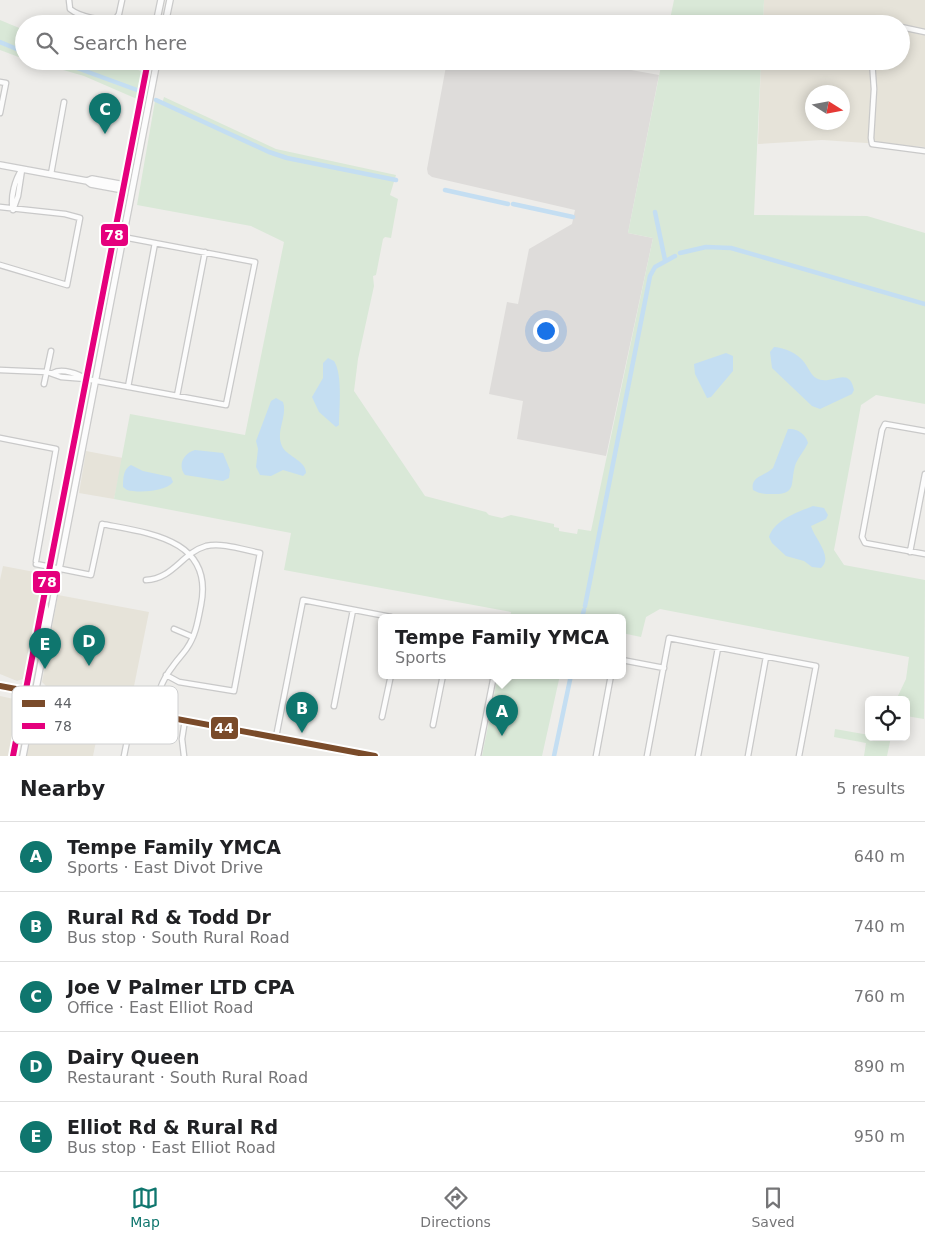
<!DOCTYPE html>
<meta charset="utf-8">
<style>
body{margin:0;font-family:"DejaVu Sans",sans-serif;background:#f2f2f2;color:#202124}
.controls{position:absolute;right:15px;bottom:15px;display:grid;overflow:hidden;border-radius:8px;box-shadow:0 2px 12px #0003}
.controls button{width:45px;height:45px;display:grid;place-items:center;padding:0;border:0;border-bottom:1px solid #e0e0e0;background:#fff;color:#202124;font:25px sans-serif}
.compass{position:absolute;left:805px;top:85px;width:45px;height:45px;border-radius:50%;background:#fff;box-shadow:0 2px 12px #0003;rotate:101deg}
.you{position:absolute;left:545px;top:330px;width:18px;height:18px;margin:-12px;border:4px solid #fff;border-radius:50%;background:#1a73e8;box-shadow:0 0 0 8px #1a73e833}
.badge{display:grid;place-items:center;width:32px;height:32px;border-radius:50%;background:#0f766e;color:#fff;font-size:16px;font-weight:700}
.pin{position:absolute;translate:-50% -41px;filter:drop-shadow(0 1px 2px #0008)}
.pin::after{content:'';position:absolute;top:26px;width:18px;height:15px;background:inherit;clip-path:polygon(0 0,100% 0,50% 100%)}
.popup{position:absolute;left:378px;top:614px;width:248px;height:65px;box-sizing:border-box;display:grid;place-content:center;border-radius:8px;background:#fff;filter:drop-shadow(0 1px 4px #0005);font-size:16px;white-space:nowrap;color:#757577}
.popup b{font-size:19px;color:#202124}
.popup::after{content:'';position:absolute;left:50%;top:100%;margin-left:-10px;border:10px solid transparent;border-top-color:#fff}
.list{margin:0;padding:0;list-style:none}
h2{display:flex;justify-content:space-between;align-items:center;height:65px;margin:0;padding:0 20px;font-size:21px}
h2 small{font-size:16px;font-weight:400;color:#757577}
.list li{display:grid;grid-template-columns:32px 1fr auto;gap:15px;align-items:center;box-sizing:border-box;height:70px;padding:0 20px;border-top:1px solid #e0e0e0}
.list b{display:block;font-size:19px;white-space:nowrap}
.list p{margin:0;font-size:16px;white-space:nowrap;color:#757577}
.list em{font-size:16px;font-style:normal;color:#757577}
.icon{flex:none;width:28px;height:28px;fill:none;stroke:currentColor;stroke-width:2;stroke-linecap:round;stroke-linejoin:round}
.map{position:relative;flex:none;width:925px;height:756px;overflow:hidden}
.search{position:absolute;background:#fff;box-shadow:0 2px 12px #0003;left:15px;right:15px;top:15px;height:55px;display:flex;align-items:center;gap:12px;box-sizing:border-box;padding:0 18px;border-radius:28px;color:#757577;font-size:19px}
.sheet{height:415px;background:#fff}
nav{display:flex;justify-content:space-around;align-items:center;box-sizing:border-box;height:70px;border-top:1px solid #e0e0e0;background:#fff;font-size:14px;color:#757577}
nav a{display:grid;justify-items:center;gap:2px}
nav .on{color:#0f766e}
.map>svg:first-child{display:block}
.commercial{fill:#e6e3d9;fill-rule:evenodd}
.industrial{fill:#dedcda}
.green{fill:#d9e8d7}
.water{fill:#c4def2}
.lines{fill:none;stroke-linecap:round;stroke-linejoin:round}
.canal{stroke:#c4def2;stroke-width:4.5}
.street-casing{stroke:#c9c9c9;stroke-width:7}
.secondary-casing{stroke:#cbcbcb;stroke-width:8}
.street{stroke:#fcfcfc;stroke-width:4.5}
.secondary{stroke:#fcfcfc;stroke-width:5.5}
.bus-1-casing{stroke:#fff;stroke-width:10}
.bus-2-casing{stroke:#fff;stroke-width:10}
.bus-1{stroke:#7a4b2a;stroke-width:6}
.bus-2{stroke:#e5007d;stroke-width:6}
.key{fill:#fff;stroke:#cfd0d1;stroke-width:1}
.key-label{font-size:14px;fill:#5f6266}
.line-badge{stroke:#fff;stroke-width:2}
.badge-label{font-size:14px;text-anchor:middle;font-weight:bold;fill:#fff}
</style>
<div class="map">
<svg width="925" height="756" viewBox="0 0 925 756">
<rect width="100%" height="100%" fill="#eeedea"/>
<!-- commercial -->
<path class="commercial" d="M764,0H925V147L822,140L758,144L761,61H901V24H763ZM812,92H842V122H812Z
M86,451L123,458L114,499L79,493Z
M3,566L45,574L26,674L23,679L17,681L0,674V580Z
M58,595L149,612L131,701L46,686L42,682Z
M0,696L14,699L19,704L9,756H0Z
M39,702L102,712L93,756H26Z"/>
<!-- industrial -->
<path class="industrial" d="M447,61H581L659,75L628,233L653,238L606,456L517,439L523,401L489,394L507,302L518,304L529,249L572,224L575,210L432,177L428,174L427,169Z"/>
<!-- green -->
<path class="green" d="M674,0H764L763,24H669Z
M0,20L24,30V59L0,50Z
M32,61H117L143,72L137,99L84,76Z
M662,61H761L754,215L867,216L925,233V404L876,395L861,405L834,550L844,565L925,580L924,719L906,716V700H896L906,679L909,657L660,609L646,617L641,637L622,633V617H510L511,612L284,570L291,533L114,499L130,414L245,435L284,242L251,226L137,205L155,101L162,104L164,97L276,149L396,175L390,195L398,199L391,238L385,237L383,239L376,275L373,276L374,286L358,359L354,391L425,496L486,512L489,515L502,518L511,515L554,524V527L559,528V531L577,534L578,529L591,531L653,238L628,233Z
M498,675H560L542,756H482Z
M835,729L869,735V737H891L887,756H864L866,743L834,737Z"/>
<!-- water -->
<path class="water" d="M774,347C785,348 797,353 804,362C808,367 811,375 816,378C831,387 849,364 854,390L852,394L820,409L812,406L772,368L770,352Z
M726,353L733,356V371L711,397L707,398L695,374L694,364Z
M328,358L334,361C343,375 339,408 339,425L336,427L319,412L312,397L323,378V363Z
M276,398L283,402C288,417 274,433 283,448C289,457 306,461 306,473L303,476L283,470L271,476L260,475L256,467L258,449L256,441L271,401Z
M788,429C797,428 806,434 808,443C805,450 799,456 796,463C789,482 799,495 772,494C764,494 760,494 753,490C750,476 765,476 773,468Z
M195,450L223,453L230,470L229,478L223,481L185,475C177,465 184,453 195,450Z
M131,465L143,471L171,477L173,482C165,492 138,493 127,490L123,487C123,479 123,469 131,465Z
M813,506L824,508L828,515L826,519L811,526C814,538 834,557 821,568L812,567L804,561L786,556L772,543L769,537C774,520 798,512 813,506Z"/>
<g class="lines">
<!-- canal -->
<path class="canal" d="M0,42L24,52
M58,61L137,90
M156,100L269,152L287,158L396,180
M445,190L508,204
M513,204L573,217
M655,212L665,260
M680,253L706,247L731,248L925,304
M585,606L650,276L655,267L675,256
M582,617L584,610
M554,756L571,675"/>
<defs>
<path id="street" d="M69,0L70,9C80,17 102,21 115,20L119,14L122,0
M873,24H886
M901,27L925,32
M872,61L874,89L871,138L872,144L925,151
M0,82L6,83L0,113
M51,174L64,102
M0,207L65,214L80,218L67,285L0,265
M13,210C10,197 15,179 22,169
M13,210L18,196L22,170
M0,370L47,372L61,377L86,379L226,405L255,262L123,237
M53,373C62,368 79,374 86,379
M44,384L51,351
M128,387L155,243
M177,396L205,252
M925,431L885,424L882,430L862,537L865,543L925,554
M0,438L56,449L36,561
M910,552L925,474
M36,564L91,575L102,524C149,533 214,539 201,605C198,620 196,635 187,648C183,654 177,660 173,666C161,681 157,696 153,714
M146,580C173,579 182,553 206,546C222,542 244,550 260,553L234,691L179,682L166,675
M174,629L193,637
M622,660L664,668
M334,706L353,610
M382,717L391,675
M433,725L443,675
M276,737L303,600L391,617
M124,756L127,741
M184,756L182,739L185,720
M478,756L494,675
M596,756L611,675
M647,756L669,638L816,666L799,756
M698,756L718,648
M748,756L766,657"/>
<path id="secondary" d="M156,24L161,0
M165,24L170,0
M0,165L87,181L91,184L118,189L125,188
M87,181L92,179L119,184L123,188
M44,602L46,610L44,626L47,629
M0,686L375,756
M13,756L148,61
M23,756L157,61"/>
</defs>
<!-- street casing -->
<use href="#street" class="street-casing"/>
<!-- secondary casing -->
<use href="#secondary" class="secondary-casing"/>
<!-- street -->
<use href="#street" class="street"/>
<!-- secondary -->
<use href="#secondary" class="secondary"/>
<defs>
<path id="bus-1" d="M0,686L375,756"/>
<path id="bus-2" d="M13,756L148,61"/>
</defs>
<!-- bus-1 casing -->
<use href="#bus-1" class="bus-1-casing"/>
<!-- bus-2 casing -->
<use href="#bus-2" class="bus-2-casing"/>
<!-- bus-1 -->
<use href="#bus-1" class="bus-1"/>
<!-- bus-2 -->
<use href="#bus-2" class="bus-2"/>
</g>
<!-- legend -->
<rect x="12" y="686" width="166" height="58" rx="8" class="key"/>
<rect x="22" y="700" width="23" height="7" fill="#7a4b2a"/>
<rect x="22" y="723" width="23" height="6" fill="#e5007d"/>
<g class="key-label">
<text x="54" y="708">44</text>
<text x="54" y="731">78</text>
</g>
<g class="line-badge">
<rect x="100" y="223" width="29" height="24" rx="5" fill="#e5007d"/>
<rect x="32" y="570" width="29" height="24" rx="5" fill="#e5007d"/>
<rect x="210" y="716" width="29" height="24" rx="5" fill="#7a4b2a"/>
</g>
<g class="badge-label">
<text x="114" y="240">78</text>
<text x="47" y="587">78</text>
<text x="224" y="733">44</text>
</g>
</svg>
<div class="controls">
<button><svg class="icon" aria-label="locate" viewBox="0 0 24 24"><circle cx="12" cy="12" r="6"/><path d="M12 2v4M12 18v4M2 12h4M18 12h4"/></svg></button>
</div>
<svg class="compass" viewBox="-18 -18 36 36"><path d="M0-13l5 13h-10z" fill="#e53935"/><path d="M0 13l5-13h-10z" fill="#757577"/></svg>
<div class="you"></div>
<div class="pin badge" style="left:502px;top:736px">A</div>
<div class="popup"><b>Tempe Family YMCA</b>Sports</div>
<div class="pin badge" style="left:302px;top:733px">B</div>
<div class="pin badge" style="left:105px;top:134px">C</div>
<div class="pin badge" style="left:89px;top:666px">D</div>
<div class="pin badge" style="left:45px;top:669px">E</div>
<div class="search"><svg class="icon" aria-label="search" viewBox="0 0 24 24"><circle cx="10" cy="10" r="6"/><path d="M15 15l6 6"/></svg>Search here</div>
</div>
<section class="sheet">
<h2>Nearby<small>5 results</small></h2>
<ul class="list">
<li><span class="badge">A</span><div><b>Tempe Family YMCA</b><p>Sports · East Divot Drive</p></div><em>640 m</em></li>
<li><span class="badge">B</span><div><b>Rural Rd &amp; Todd Dr</b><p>Bus stop · South Rural Road</p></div><em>740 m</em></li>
<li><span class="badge">C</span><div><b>Joe V Palmer LTD CPA</b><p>Office · East Elliot Road</p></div><em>760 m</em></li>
<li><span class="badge">D</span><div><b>Dairy Queen</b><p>Restaurant · South Rural Road</p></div><em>890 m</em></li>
<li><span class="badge">E</span><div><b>Elliot Rd &amp; Rural Rd</b><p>Bus stop · East Elliot Road</p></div><em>950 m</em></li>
</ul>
</section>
<nav>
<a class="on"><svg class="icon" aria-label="map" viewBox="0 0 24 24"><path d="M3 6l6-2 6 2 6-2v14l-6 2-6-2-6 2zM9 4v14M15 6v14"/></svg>Map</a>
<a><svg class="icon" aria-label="directions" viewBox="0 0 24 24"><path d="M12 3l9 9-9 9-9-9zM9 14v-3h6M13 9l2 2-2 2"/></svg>Directions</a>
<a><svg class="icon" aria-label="saved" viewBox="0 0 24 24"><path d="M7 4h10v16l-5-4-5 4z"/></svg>Saved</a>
</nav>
